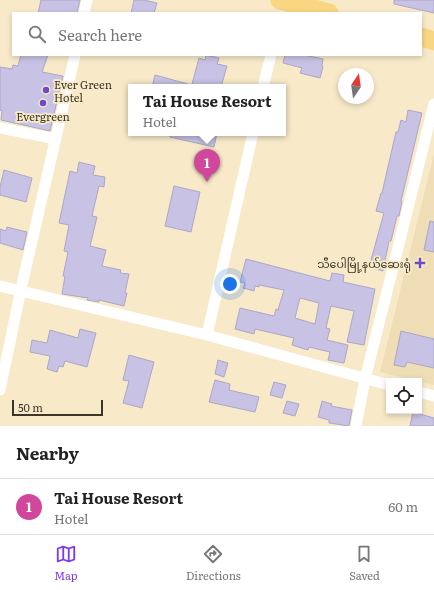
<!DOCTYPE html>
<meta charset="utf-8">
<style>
body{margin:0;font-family:Literata,"Noto Sans Myanmar",serif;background:#f6f6f6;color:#222}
.controls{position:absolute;right:12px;bottom:12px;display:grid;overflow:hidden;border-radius:0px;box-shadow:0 2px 6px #0003}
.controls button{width:36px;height:36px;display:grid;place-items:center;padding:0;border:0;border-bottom:1px solid #e0e0e0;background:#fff;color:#222;font:20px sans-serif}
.compass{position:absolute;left:338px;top:68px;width:36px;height:36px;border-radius:50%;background:#fff;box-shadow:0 2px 6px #0003;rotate:13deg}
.scale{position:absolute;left:12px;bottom:10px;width:91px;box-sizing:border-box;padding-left:4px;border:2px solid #3c3629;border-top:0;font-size:11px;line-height:14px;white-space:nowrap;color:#3c3629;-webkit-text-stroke:3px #f8eac9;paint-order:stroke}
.you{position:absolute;left:230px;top:284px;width:14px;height:14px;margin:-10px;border:3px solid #fff;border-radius:50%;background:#1a73e8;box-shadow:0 0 0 6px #1a73e833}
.badge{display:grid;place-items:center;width:26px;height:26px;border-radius:50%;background:#7c3aed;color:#fff;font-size:13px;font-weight:700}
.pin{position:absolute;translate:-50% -33px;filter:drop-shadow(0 1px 2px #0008)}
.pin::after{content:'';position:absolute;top:21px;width:14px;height:12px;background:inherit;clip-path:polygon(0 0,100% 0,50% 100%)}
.popup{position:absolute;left:128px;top:84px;width:158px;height:52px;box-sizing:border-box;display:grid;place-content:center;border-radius:0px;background:#fff;filter:drop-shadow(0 1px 3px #0005);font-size:13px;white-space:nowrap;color:#767676}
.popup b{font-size:15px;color:#222}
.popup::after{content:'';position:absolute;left:50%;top:100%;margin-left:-8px;border:8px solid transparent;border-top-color:#fff}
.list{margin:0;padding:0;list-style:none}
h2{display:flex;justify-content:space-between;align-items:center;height:52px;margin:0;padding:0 16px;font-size:17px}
h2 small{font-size:13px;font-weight:400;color:#767676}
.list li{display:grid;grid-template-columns:26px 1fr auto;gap:12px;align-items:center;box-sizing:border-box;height:56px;padding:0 16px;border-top:1px solid #e0e0e0}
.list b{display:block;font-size:15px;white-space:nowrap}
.list p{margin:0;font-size:13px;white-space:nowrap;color:#767676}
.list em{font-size:13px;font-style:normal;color:#767676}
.icon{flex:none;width:22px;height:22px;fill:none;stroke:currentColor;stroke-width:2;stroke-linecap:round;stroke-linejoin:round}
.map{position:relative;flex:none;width:434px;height:426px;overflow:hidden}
.search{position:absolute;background:#fff;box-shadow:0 2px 6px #0003;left:12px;right:12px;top:12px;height:44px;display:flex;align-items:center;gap:10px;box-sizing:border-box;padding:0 14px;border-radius:0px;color:#767676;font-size:15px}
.sheet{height:108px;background:#fff}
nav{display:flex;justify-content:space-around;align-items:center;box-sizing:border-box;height:56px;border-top:1px solid #e0e0e0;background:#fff;font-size:11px;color:#767676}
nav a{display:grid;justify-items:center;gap:2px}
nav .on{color:#7c3aed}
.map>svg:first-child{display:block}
.built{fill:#efddb5}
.building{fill:#c8c2e4;stroke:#aca7c7;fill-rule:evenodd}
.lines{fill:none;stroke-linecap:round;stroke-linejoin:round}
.minor{stroke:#fff;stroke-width:11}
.trunk{stroke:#f8d682;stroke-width:19}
.poi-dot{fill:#6e4ac3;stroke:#f8eac9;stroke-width:1.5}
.labels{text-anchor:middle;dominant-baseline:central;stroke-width:3.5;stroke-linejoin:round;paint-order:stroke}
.poi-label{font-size:11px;fill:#3c3629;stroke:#f8eac9;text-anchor:start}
</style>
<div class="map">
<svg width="434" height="426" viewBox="0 0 434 426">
<rect width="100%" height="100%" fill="#f8eac9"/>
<!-- built -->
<path class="built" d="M434,154V385L380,372Z"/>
<!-- building -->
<path class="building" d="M41,0H80L77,13H38Z
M134,0H144L157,3L154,13H131Z
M394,0H434V13L394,4Z
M21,55H48L42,72L63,76L50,131L1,120L2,111L0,110V67L12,69L13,65L18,66Z
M206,55L219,58L217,64L227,66L221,87H202L192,84L199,58L205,60Z
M285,55H304L323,59L322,66L323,67L320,78L300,73L302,68L283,63Z
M155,75L188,84L187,87H152Z
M408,110L422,113L401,201H402L399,216H397L391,241H389L383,271L369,267L384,213L376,211L381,193H382L396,132H398L401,120L406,122Z
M170,133H217L214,147L170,137Z
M79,162L95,166L93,175L105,177L104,187L99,186L92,216L97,217L90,246L106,250L102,266L121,270L120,273L129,274L125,293H127L124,306L99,300V302L87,300L88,298L62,294L65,276H63L68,252L64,251L69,225L59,223L70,171L77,173Z
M4,170L32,178L26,202L0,195V187Z
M174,186L200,192L191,232L165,226Z
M430,221L434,222V252L424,250Z
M7,227L27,232L23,250L0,243V229L6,231Z
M246,259L330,281L332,273L344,275L343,282L375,289L364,345L347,342L354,311L331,306L326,328L330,329L327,340L348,345L344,363L328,360L330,352L309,347L308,350L292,345L294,338L255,329L254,334L235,329L240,308L274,316L276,309L278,310L284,290L259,285V287L255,286L254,291L243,288L245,283L240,282ZM300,298L319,303L315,324L295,318Z
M80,329L96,333L87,367L65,361L63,367L59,366L57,372L47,369L50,356L30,352L32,340L47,343L50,330L78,338Z
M401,331L434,339V368L407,362L405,367L394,365Z
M129,355L154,362L142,408L123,403L129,381L123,380Z
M218,360L228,363L224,377L215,374Z
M215,380L230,384L229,390L259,397L255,412L209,402Z
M274,382L286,385L282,398L270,395Z
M287,401L299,404L295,416L283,413Z
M322,401L332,404L331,406L352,410L349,426L329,423V420L318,417Z
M413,412L434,418V426H410Z"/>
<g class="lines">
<!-- minor -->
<path class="minor" d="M84,13L87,0
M263,87L271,55
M0,128L56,139
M0,286L207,335L389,385
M207,335L253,133
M0,390L21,289L75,55
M419,392L434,396
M356,426L365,379L434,104"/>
<!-- trunk -->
<path class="trunk" d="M280,0L329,13
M421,37L434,41"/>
</g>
<!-- markers -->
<g class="poi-dot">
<circle cx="46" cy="90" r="4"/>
<circle cx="43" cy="103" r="4"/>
<path d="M418 257h4v4h4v4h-4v4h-4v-4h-4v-4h4z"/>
</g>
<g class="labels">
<!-- poi labels -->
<g class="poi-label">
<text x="54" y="84">Ever Green<tspan x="54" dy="13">Hotel</tspan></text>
<text x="43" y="116" text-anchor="middle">Evergreen</text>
<text x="411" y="263" text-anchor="end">သီပေါမြို့နယ်ဆေးရုံ</text>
</g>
</g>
</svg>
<div class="controls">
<button><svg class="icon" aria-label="locate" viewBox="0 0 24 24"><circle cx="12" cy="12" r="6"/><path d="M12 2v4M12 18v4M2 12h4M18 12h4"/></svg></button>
</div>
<svg class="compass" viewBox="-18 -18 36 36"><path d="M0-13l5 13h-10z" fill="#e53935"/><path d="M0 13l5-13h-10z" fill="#767676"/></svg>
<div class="scale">50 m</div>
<div class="you"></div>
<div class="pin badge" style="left:207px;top:182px;background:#d1479c">1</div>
<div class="popup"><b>Tai House Resort</b>Hotel</div>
<div class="search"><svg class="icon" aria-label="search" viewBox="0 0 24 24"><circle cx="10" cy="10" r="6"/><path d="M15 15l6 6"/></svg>Search here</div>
</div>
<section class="sheet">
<h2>Nearby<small></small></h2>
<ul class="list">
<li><span class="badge" style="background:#d1479c">1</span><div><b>Tai House Resort</b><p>Hotel</p></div><em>60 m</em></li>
</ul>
</section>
<nav>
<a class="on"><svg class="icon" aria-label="map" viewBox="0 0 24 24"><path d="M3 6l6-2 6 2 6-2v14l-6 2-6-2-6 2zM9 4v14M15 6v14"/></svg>Map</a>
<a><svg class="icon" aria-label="directions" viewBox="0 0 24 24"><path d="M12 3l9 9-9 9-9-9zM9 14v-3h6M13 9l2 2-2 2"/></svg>Directions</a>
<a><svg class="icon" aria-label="saved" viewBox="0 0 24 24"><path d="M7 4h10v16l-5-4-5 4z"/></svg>Saved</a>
</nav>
